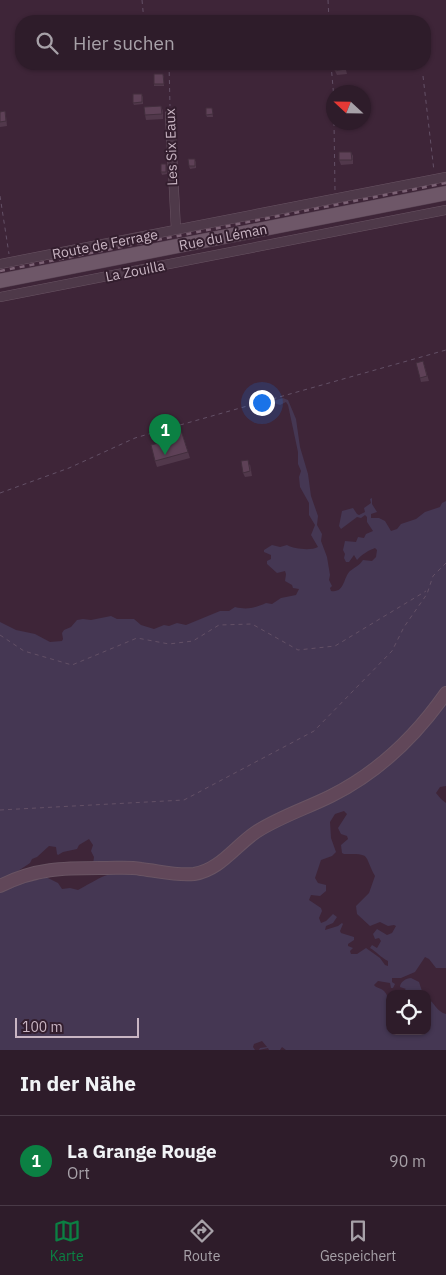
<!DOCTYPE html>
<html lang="de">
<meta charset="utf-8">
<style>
body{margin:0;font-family:"IBM Plex Sans",sans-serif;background:#3a2936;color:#f1f3f6}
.controls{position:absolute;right:15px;bottom:15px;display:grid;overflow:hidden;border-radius:10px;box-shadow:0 1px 4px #0004}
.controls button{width:45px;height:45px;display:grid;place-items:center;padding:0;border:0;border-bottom:1px solid #493a47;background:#2e1c2a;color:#f1f3f6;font:25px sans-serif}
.compass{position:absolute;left:326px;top:85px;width:45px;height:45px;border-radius:50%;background:#2e1c2a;box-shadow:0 1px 4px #0004;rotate:292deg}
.scale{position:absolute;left:15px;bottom:12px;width:124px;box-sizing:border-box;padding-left:5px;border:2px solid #c9b5c3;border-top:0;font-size:14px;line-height:18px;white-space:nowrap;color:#c9b5c3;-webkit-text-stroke:4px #331e2e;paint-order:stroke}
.you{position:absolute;left:261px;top:402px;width:18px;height:18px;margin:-12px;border:4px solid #fff;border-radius:50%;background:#1a73e8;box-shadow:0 0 0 8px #1a73e833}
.badge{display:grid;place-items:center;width:32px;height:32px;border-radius:50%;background:#0b8043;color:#fff;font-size:16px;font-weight:700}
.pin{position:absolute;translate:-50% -41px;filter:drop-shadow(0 1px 2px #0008)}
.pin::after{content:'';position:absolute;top:26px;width:18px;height:15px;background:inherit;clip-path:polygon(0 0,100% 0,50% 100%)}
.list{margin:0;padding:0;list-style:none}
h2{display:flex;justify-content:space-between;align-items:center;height:65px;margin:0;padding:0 20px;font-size:21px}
h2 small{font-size:16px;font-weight:400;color:#a7a1a8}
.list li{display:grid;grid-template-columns:32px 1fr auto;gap:15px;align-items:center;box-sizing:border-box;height:90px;padding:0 20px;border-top:1px solid #493a47}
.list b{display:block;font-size:19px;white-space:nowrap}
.list p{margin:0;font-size:16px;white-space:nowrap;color:#a7a1a8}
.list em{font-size:16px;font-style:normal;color:#a7a1a8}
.icon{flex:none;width:28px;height:28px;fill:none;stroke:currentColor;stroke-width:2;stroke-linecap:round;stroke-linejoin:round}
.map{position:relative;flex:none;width:446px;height:1050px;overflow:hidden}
.search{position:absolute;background:#2e1c2a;box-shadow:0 1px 4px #0004;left:15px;right:15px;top:15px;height:55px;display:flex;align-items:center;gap:12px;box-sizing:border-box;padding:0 18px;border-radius:20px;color:#a7a1a8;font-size:19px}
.sheet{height:155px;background:#2e1c2a}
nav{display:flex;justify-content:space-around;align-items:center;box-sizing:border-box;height:70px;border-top:1px solid #493a47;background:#2e1c2a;font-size:14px;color:#a7a1a8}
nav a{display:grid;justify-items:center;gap:2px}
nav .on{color:#0b8043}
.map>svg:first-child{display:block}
.green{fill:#453753;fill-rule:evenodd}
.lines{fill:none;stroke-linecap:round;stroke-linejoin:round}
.street-casing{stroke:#695463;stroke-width:10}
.secondary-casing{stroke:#695463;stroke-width:14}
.primary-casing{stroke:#574252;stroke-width:15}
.path{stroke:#635066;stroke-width:1;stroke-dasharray:4 4;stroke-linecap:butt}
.street{stroke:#4e3949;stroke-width:9}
.secondary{stroke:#614759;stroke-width:12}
.primary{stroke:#6e5768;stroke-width:14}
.rail{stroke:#7c6275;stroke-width:2.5;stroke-dasharray:5 5;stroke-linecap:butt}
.wall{fill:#51384b}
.building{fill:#5e4157;stroke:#422e3d}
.labels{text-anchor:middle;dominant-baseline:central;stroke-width:4;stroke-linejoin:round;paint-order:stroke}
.street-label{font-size:14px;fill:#c9b5c3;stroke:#331e2e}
</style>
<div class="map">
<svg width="446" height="1050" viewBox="0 0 446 1050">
<rect width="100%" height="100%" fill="#3e2538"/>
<!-- green -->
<path class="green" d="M283,398L288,400L296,419L300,447L308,474L311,496L318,516L317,525L322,534L321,541L327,557L330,575L329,580L332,586L330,588L331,591C345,593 343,578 350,571C355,567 359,566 363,560L372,561L376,557L377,550L375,548C369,550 361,555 357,560L354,555L349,562H346L344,558L345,554L343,550L345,541L356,542L358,537L364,538L366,534L373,531L367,522V517L365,515L361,518L357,517L341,529L339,526L342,511L353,508L357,514L359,515L365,512L364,508L371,503L370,499L372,498V504L377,512L371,514V518H379L385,521L391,531L397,529L401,524L416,519L425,512L440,507L442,503L446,501V786L440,787L436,793L441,799L446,803V968H436L429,959L425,957L415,972L401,978H392V982L395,984L393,988H391L390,983L378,981L374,985C377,989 380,987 384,991C393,1001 390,1018 390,1031H427V998C435,1003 437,1012 446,1014V1050H286L282,1047L280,1050H269L268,1048L259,1050L260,1048L267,1047L262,1041L254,1044L253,1047L255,1050H0V622L16,630L35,634L50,642L62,641L63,639L62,633L64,630L71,627L77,620L83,619L91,620L111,616L117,619H134L141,625L154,629L164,625L169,626L177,623L186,625L220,611H229L235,607C247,610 255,608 266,603L272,604L281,598L296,595L299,589L293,588L292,585L285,581L286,574L285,571L277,573L267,564V561L271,559V555L264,552V550L272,545L280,547L287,545C294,549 311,551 318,547L311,535L315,525L309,515V503L300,487L299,477L301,471L298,464V452L288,405L286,402L280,405L274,403L269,408L265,406L267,403ZM344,811L347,814L338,828L341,834L347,836L348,839L341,845L342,853L344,854C372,854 363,854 375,876L369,893L356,906L357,914L370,926L380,922L388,926L394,925L396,926L392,933L387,935L377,929L373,934L375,939L379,938L381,941L377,948L372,945L370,948C377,952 380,957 388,961V966L385,965L380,958L366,948L357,954H351L350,951L353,948L348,946V944L354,940V937L341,933L340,931L343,924L342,923L338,926L325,930L326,926L333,923L337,917L333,914L326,921L321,923L319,918L322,911L321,908L309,900L311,895L320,896L326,891V885L318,883L315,878L321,860L332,856L336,852L331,838L330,822L335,814ZM89,839L93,845L91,851L94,857L93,864L99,865L109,862L107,875C96,879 88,885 78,890L70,888L62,889L58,883L46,877C38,881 29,880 19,883L15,873L30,863L32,859L37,857L49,846L56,847L57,854L58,855L63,852L77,849L79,845Z
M411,978L419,982L423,994H399L406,989L400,987C400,982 406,978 411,978Z"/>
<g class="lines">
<defs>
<path id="street" d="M170,114L176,230
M0,264L446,177
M0,297L446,210"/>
<path id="secondary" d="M0,886C37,867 67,868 107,868C119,868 130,867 141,869C159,871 177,876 194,874C220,870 235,846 256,832C279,817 307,808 331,796C379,772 416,736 446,693"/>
<path id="primary" d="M0,281L446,193"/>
</defs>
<!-- street casing -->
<use href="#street" class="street-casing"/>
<!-- secondary casing -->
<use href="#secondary" class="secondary-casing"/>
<!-- primary casing -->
<use href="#primary" class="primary-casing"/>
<!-- path -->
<path class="path" d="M142,0L144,21
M328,0L329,21
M157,21H161
M169,64L170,106
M331,64L334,99
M423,76L434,171
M334,122L335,190
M0,196L9,254
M180,425L446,350
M0,493L69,468L135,438L169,428
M0,635L24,651L72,665L137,638L169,644L193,641L219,625L252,624L298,650L335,646L426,591
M0,810L184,800L314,731L392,651L404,627L427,594L433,576L446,563"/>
<!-- street -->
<use href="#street" class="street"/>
<!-- secondary -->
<use href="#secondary" class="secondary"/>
<!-- primary -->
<use href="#primary" class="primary"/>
<!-- rail -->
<path class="rail" d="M0,271L446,183"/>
</g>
<!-- wall -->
<path class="wall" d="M345,66L347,74L337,75L335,71Z
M164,76V86H154V84Z
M143,96V104L134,105L133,103Z
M161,106L163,111V119L146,120L145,115Z
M212,108L213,117H207L206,115Z
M5,111L6,116L7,126L0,127V112Z
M351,152L353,156V164L341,165L339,160Z
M196,161V168L190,169L189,166Z
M166,164L167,174L162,175L161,172Z
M423,361L429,381L421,382L420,378Z
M179,424L190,458L157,467L155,461L171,440Z
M250,464L252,476L245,477L243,473Z"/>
<!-- building -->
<path class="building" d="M68,17L69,21H61V19Z
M334,64H344L345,69L335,71Z
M154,74H163L164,84H154Z
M133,94H142V102L133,103Z
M161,106L162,114L145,115L144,107Z
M206,108H212L213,114L206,115Z
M5,111L6,121L0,122V112Z
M339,152H351L352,160H339Z
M188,159H195V166H189Z
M161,164H166V172H161Z
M423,361L427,376L420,378L416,363Z
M179,424L188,452L155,461L151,445L171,440L168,427Z
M248,460L250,471L243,473L241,461Z"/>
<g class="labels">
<!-- street labels -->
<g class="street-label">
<text transform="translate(171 147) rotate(-92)">Les Six Eaux</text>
<text transform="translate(223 237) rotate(-11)">Rue du Léman</text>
<text transform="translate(105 244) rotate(-11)">Route de Ferrage</text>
<text transform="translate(135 271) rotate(-11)">La Zouilla</text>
</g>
</g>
</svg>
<div class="controls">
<button><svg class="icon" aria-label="locate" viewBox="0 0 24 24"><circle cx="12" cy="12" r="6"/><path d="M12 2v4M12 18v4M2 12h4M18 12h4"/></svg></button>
</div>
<svg class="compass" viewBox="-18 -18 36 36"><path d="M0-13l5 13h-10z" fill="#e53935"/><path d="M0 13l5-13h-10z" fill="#a7a1a8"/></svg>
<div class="scale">100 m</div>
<div class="you"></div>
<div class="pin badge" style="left:165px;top:455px">1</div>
<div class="search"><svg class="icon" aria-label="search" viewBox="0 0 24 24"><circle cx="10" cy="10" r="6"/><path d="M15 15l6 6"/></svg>Hier suchen</div>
</div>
<section class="sheet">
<h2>In der Nähe<small></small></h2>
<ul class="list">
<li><span class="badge">1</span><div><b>La Grange Rouge</b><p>Ort</p></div><em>90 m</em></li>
</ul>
</section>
<nav>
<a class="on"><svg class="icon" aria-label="map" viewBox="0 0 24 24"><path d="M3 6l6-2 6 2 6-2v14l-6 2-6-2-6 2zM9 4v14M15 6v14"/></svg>Karte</a>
<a><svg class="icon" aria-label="directions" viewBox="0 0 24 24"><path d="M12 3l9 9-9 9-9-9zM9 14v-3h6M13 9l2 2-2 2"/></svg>Route</a>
<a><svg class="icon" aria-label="saved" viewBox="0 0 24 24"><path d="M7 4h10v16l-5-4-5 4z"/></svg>Gespeichert</a>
</nav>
